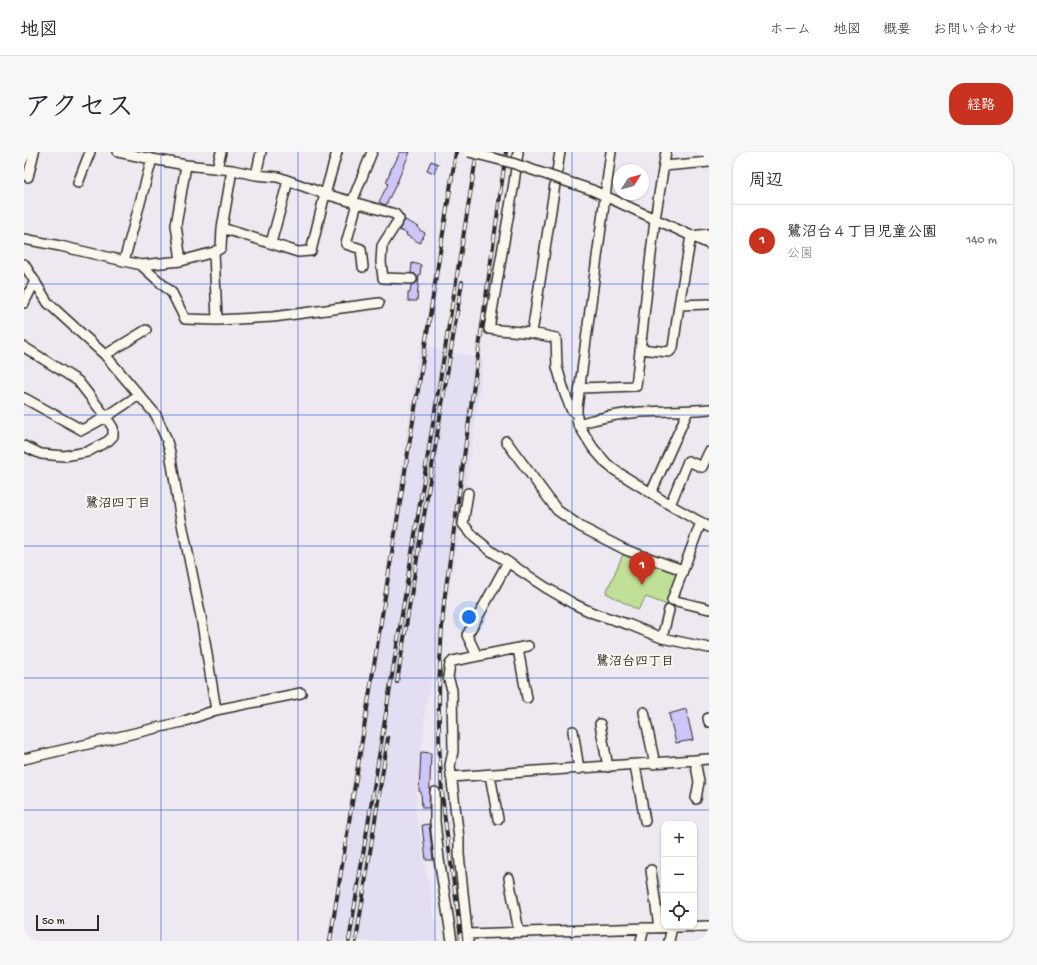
<!DOCTYPE html>
<html lang="ja">
<meta charset="utf-8">
<style>
body{margin:0;font-family:"Gochi Hand","Klee One",sans-serif;background:#f7f7f7;color:#2b2b33}
.controls{position:absolute;right:12px;bottom:12px;display:grid;overflow:hidden;border-radius:8px;box-shadow:0 1px 3px #0004}
.controls button{width:36px;height:36px;display:grid;place-items:center;padding:0;border:0;border-bottom:1px solid #e1e1e2;background:#fff;color:#2b2b33;font:20px sans-serif}
.compass{position:absolute;left:589px;top:12px;width:36px;height:36px;border-radius:50%;background:#fff;box-shadow:0 1px 3px #0004;rotate:53deg}
.scale{position:absolute;left:12px;bottom:10px;width:63px;box-sizing:border-box;padding-left:4px;border:2px solid #2b2b2b;border-top:0;font-size:11px;line-height:14px;white-space:nowrap;color:#2b2b2b;-webkit-text-stroke:3px #fbf7ec;paint-order:stroke}
.you{position:absolute;left:445px;top:465px;width:14px;height:14px;margin:-10px;border:3px solid #fff;border-radius:50%;background:#1a73e8;box-shadow:0 0 0 6px #1a73e833}
.badge{display:grid;place-items:center;width:26px;height:26px;border-radius:50%;background:#c8321e;color:#fff;font-size:13px;font-weight:700}
.pin{position:absolute;translate:-50% -33px;filter:drop-shadow(0 1px 2px #0008)}
.pin::after{content:'';position:absolute;top:21px;width:14px;height:12px;background:inherit;clip-path:polygon(0 0,100% 0,50% 100%)}
.list{margin:0;padding:0;list-style:none}
h2{display:flex;justify-content:space-between;align-items:center;height:52px;margin:0;padding:0 16px;font-size:17px}
h2 small{font-size:13px;font-weight:400;color:#7c7c81}
.list li{display:grid;grid-template-columns:26px 1fr auto;gap:12px;align-items:center;box-sizing:border-box;height:72px;padding:0 16px;border-top:1px solid #e1e1e2}
.list b{display:block;font-size:15px;white-space:nowrap}
.list p{margin:0;font-size:13px;white-space:nowrap;color:#7c7c81}
.list em{font-size:13px;font-style:normal;color:#7c7c81}
.icon{flex:none;width:22px;height:22px;fill:none;stroke:currentColor;stroke-width:2;stroke-linecap:round;stroke-linejoin:round}
.map{position:relative;flex:none;width:685px;height:789px;overflow:hidden;border-radius:16px}
header{display:flex;align-items:center;gap:24px;box-sizing:border-box;height:56px;padding:0 20px;background:#fff;border-bottom:1px solid #e1e1e2}
header strong{font-size:19px}
nav{display:flex;gap:22px;margin-inline-start:auto;font-size:14px}
.intro{display:flex;align-items:center;justify-content:space-between;box-sizing:border-box;height:96px;padding:0 24px}
h1{margin:0;font-size:28px}
.button{padding:10px 18px;border-radius:16px;background:#c8321e;color:#fff;font-size:14px;font-weight:700}
main{display:flex;gap:24px;padding:0 24px}
aside{flex:1;background:#fff;border-radius:16px;box-shadow:0 1px 3px #0004}
.map>svg:first-child{display:block}
.built{fill:#e4def2}
.green{fill:#c0e098;stroke:#768662}
.building{fill:#cec5f8;stroke:#2b2b2b}
.lines{fill:none;stroke-linecap:round;stroke-linejoin:round}
.minor-casing{stroke:#2b2b2b;stroke-width:12}
.minor{stroke:#fbf7ec;stroke-width:9}
.rail-casing{stroke:#2b2b2b;stroke-width:4}
.rail{stroke:#fbf7ec;stroke-width:2.5;stroke-dasharray:8;stroke-linecap:butt}
.minor-bridge-casing{stroke:#2b2b2b;stroke-width:12;stroke-linecap:butt}
.minor-bridge{stroke:#fbf7ec;stroke-width:9}
.grid{fill:none;stroke:#1d4ed8;stroke-width:1;stroke-opacity:0.55}
.labels{text-anchor:middle;dominant-baseline:central;stroke-width:4;stroke-linejoin:round;paint-order:stroke}
.neighbourhood-label{font-size:13px;font-weight:bold;fill:#2b2b2b;stroke:#fbf7ec}
</style>
<header>
<strong>地図</strong>
<nav><a>ホーム</a><a>地図</a><a>概要</a><a>お問い合わせ</a></nav>
</header>
<div class="intro"><h1>アクセス</h1><a class="button">経路</a></div>
<main>
<div class="map">
<svg width="685" height="789" viewBox="0 0 685 789">
<rect width="100%" height="100%" fill="#eee8f0"/>
<filter id="ink" filterUnits="userSpaceOnUse"><feTurbulence type="fractalNoise" baseFrequency=".025" numOctaves="2"/><feDisplacementMap in="SourceGraphic" scale="8" xChannelSelector="R" yChannelSelector="G"/><feConvolveMatrix kernelMatrix="1 2 1 2 8 2 1 2 1" color-interpolation-filters="sRGB"/></filter>
<g filter="url(#ink)">
<!-- built -->
<path class="built" d="M396,193L460,207L431,405L402,554L391,657L415,789H303L345,539Z"/>
<!-- green -->
<path class="green" d="M600,400L651,420L653,425L643,453L622,445L614,458L582,441Z"/>
<!-- building -->
<path class="building" d="M376,0H386L374,28L362,53L359,52L355,50L364,32L362,30L368,15H369Z
M407,9L414,12L410,21L403,18Z
M381,68L395,75L394,77L401,81L396,91L382,83L383,81L375,78Z
M388,111L397,113L396,123H395L393,149H384V141H386L387,133L391,132L394,128L393,125L391,122L387,121Z
M662,557L669,588L652,591L645,562Z
M397,600L407,601L405,656H398L397,640L395,639Z
M405,672L409,708H402L398,673Z"/>
<g class="lines">
<defs>
<path id="minor" d="M94,0L128,7L162,13L208,18L232,23L254,25L301,42L371,62L375,67L358,94L357,110L359,126L388,127
M494,0L490,31L465,177L508,181L532,186L533,215L541,242L547,257L553,262
M587,0L553,256V267L554,272L569,296L583,312L592,319L646,353L685,375
M684,0L685,8
M640,14L685,10
M193,16L197,0
M232,23L237,0
M4,25L10,0
M54,31L66,0
M568,38L685,92
M328,50L348,0
M333,51L322,92L337,97L339,115
M198,76L274,100L287,99L301,42L313,0
M0,87L36,94L117,113L157,109L190,100L197,96L198,76L208,18
M247,91L264,29
M190,100L193,168
M100,109L128,7
M157,109L152,73L162,13
M0,112L24,151L81,203L132,263L142,286L146,300L156,362L177,465L192,558
M117,113L148,141L161,167L193,168L249,165L355,151
M0,151L11,129
M655,153L685,152
M508,181L536,0
M0,195L54,229L82,265L89,276V284L84,289L63,300L40,304L17,302L0,294
M616,197L645,200L649,196L655,153L667,84L685,82
M81,203L122,178
M556,236L612,234L631,67L642,0
M0,246L58,278L82,265L115,243
M554,272C574,266 595,262 616,260C639,259 662,259 685,257
M482,289L533,358L557,375L602,398L659,418
M444,341L439,372L451,386L467,399L521,435L550,452L569,461L606,473L638,486L685,496
M627,341L664,259
M646,353L664,309L678,315L685,300
M677,370L648,448L685,457
M638,486L645,458
M494,497L503,546
M453,504L443,483L451,470L484,410
M620,560L631,612
M684,566L685,570
M576,572L584,615
M549,579L555,617
M0,607L158,570L192,558L277,541
M671,608L675,630L672,647
M611,613L621,669
M466,623L474,667
M427,625L685,607
M411,640V669L415,707L428,789
M627,718L635,776
M485,726L495,780
M443,782L685,774
M444,789L435,702V686L426,614L429,599L428,538L424,525L426,512L429,509L504,494
M617,789L620,776
M645,789L648,775"/>
</defs>
<!-- minor casing -->
<use href="#minor" class="minor-casing"/>
<!-- minor -->
<use href="#minor" class="minor"/>
<defs>
<path id="rail" d="M373,530L438,130
M306,789L432,0
M325,789L453,0
M332,789L364,586
M437,789C433,746 425,703 420,659C412,590 414,520 420,450L482,0"/>
</defs>
<!-- rail casing -->
<use href="#rail" class="rail-casing"/>
<!-- rail -->
<use href="#rail" class="rail"/>
<defs>
<path id="minor-bridge" d="M445,0L488,11L568,38"/>
</defs>
<!-- minor-bridge casing -->
<use href="#minor-bridge" class="minor-bridge-casing"/>
<!-- minor-bridge -->
<use href="#minor-bridge" class="minor-bridge"/>
</g>
</g>
<!-- grid -->
<path class="grid" d="M137,0V789M274,0V789M411,0V789M548,0V789M0,132H685M0,263H685M0,394H685M0,526H685M0,658H685"/>
<g class="labels">
<!-- neighbourhood labels -->
<g class="neighbourhood-label">
<text x="94" y="352">鷺沼四丁目</text>
<text x="611" y="510">鷺沼台四丁目</text>
</g>
</g>
</svg>
<div class="controls">
<button>+</button>
<button>−</button>
<button><svg class="icon" aria-label="locate" viewBox="0 0 24 24"><circle cx="12" cy="12" r="6"/><path d="M12 2v4M12 18v4M2 12h4M18 12h4"/></svg></button>
</div>
<svg class="compass" viewBox="-18 -18 36 36"><path d="M0-13l5 13h-10z" fill="#e53935"/><path d="M0 13l5-13h-10z" fill="#7c7c81"/></svg>
<div class="scale">50 m</div>
<div class="you"></div>
<div class="pin badge" style="left:618px;top:433px">1</div>
</div>
<aside>
<h2>周辺<small></small></h2>
<ul class="list">
<li><span class="badge">1</span><div><b>鷺沼台４丁目児童公園</b><p>公園</p></div><em>140 m</em></li>
</ul>
</aside>
</main>
